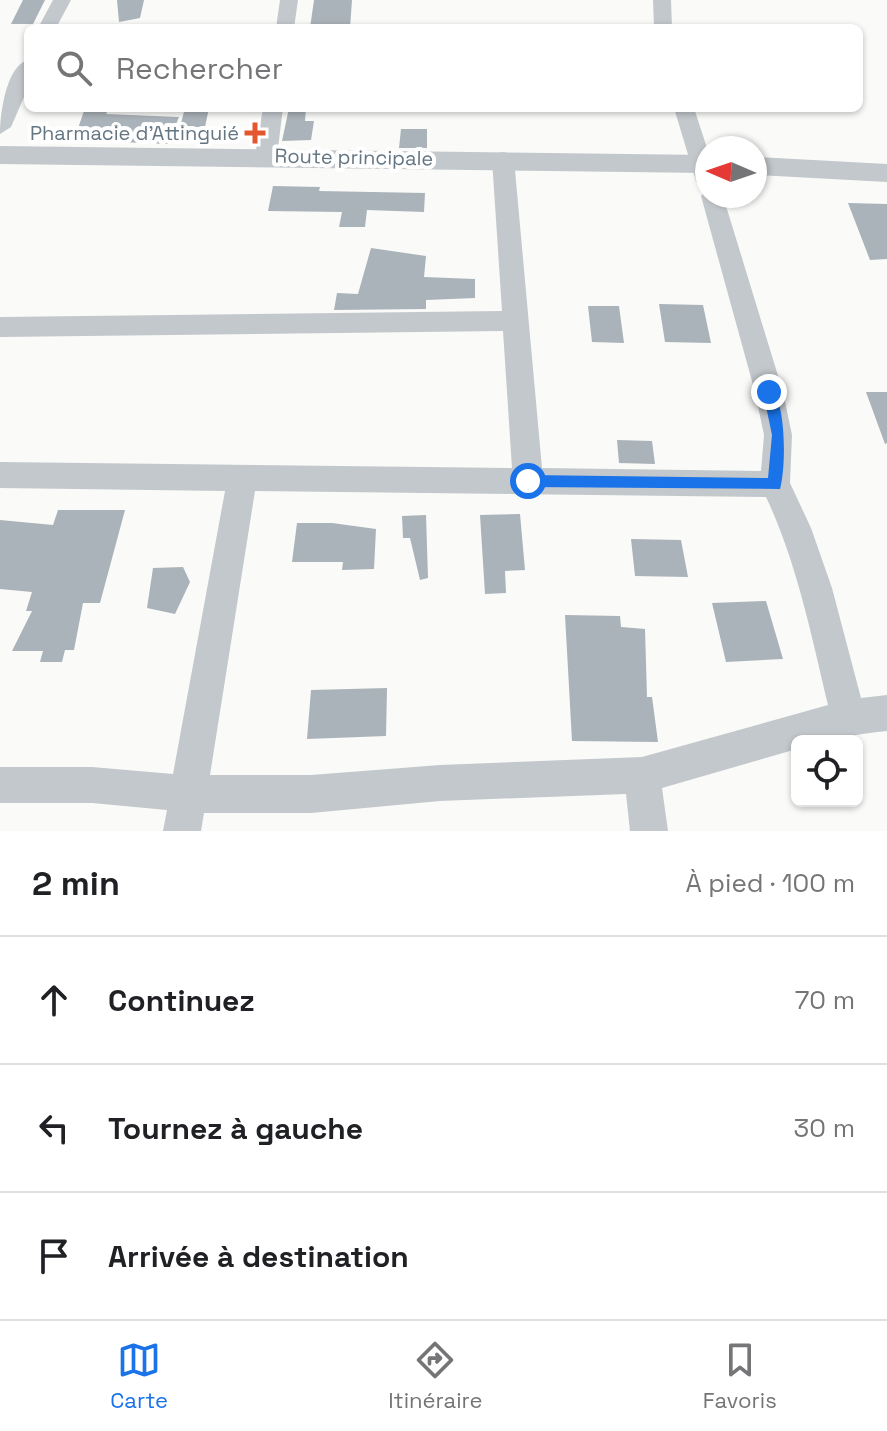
<!DOCTYPE html>
<html lang="fr">
<meta charset="utf-8">
<style>
body{margin:0;font-family:"Space Grotesk",sans-serif;background:#f2f2f2;color:#202124}
.controls{position:absolute;right:24px;bottom:24px;display:grid;overflow:hidden;border-radius:12px;box-shadow:0 2px 6px #0004}
.controls button{width:72px;height:72px;display:grid;place-items:center;padding:0;border:0;border-bottom:2px solid #e0e0e0;background:#fff;color:#202124;font:40px sans-serif}
.compass{position:absolute;left:695px;top:136px;width:72px;height:72px;border-radius:50%;background:#fff;box-shadow:0 2px 6px #0004;rotate:272deg}
.stop{position:absolute;width:24px;height:24px;margin:-18px;border:6px solid #1a73e8;border-radius:50%;background:#fff}
.stop.end{background:#1a73e8;border-color:#fff;box-shadow:0 2px 8px #0008}
.list{margin:0;padding:0;list-style:none}
h2{display:flex;justify-content:space-between;align-items:center;height:104px;margin:0;padding:0 32px;font-size:34px}
h2 small{font-size:26px;font-weight:400;color:#757577}
.list li{display:grid;grid-template-columns:52px 1fr auto;gap:24px;align-items:center;box-sizing:border-box;height:128px;padding:0 32px;border-top:2px solid #e0e0e0}
.list b{display:block;font-size:30px;white-space:nowrap}
.list em{font-size:26px;font-style:normal;color:#757577}
.icon{flex:none;width:44px;height:44px;fill:none;stroke:currentColor;stroke-width:2;stroke-linecap:round;stroke-linejoin:round}
.map{position:relative;flex:none;width:887px;height:831px;overflow:hidden}
.search{position:absolute;background:#fff;box-shadow:0 2px 6px #0004;left:24px;right:24px;top:24px;height:88px;display:flex;align-items:center;gap:20px;box-sizing:border-box;padding:0 28px;border-radius:12px;color:#757577;font-size:30px}
.sheet{height:488px;background:#fff}
nav{display:flex;justify-content:space-around;align-items:center;box-sizing:border-box;height:112px;border-top:2px solid #e0e0e0;background:#fff;font-size:22px;color:#757577}
nav a{display:grid;justify-items:center;gap:4px}
nav .on{color:#1a73e8}
.map>svg:first-child{display:block}
.building{fill:#aab3b9}
.lines{fill:none;stroke-linecap:round;stroke-linejoin:round}
.minor{fill:#c3c8cc;fill-rule:evenodd}
.tertiary{fill:#c3c8cc;fill-rule:evenodd}
.route{fill:#1a73e8}
.poi-dot{fill:#e4572e;stroke:#fff;stroke-width:3}
.labels{text-anchor:middle;dominant-baseline:central;stroke-width:8;stroke-linejoin:round;paint-order:stroke}
.far-poi-label{font-size:20px;fill:#657683;stroke:#fff;text-anchor:end}
.far-street-label{font-size:20px;fill:#657683;stroke:#fff}
</style>
<div class="map">
<svg width="887" height="831" viewBox="0 0 887 831">
<rect width="100%" height="100%" fill="#fafaf8"/>
<!-- building -->
<path class="building" d="M23,0H45L33,24H11Z
M117,0H144L140,18L119,22Z
M314,0H352L350,28H310Z
M85,108H109L106,114L179,117L168,144L74,140Z
M185,108H209L205,127H180Z
M289,108H306L305,121H314L311,140L282,141Z
M401,129H427V148H399Z
M273,186L320,187L319,191L425,193L424,212L367,210L365,227H339L342,212L268,211Z
M848,203L887,204V259L870,260Z
M371,248L426,256L424,277L475,279V298L426,300V309L334,310L337,293L358,294Z
M659,304L703,305L711,343L665,342Z
M588,306H619L624,343L592,342Z
M866,392H887V443L885,444Z
M617,440L652,441L655,464L619,463Z
M58,510H125L100,603H83L74,650H65L62,662H40L43,651H12L32,611H26L32,592L0,589V520L53,525Z
M520,514L525,570L505,571L506,593L485,594L480,515Z
M426,515L428,578L420,580L410,538H403L402,516Z
M297,523H332L376,529L374,569L342,570L343,562H292Z
M631,539L681,540L688,577L635,576Z
M183,567L190,582L175,614L147,608L153,568Z
M766,601L783,659L726,662L712,603Z
M565,615L620,616L621,627L645,629L647,697H652L658,742L572,741Z
M387,688L386,736L307,739L311,690Z"/>
<g class="lines">
<!-- minor -->
<path class="minor" d="M53,0H71L56,28H38Z
M280,0H298L294,28H276Z
M653,0H671L672,28H654Z
M28,60V88L11,127L0,134C0,114 6,66 28,60Z
M263,108H283L277,156L274,161H258L255,156Z
M674,108H694L707,148V189L699,186L696,181Z
M503,152L511,154L514,159L542,468L761,471L764,435L755,392L701,196L707,190V196H723L783,392L792,435L790,483L811,528L832,588L861,698L887,695V731C856,734 828,741 797,741V749L662,788L668,831H630L626,794L440,801L311,813H204L201,831H163L167,810L92,803H0V767H92L173,774L225,491L0,488V462L512,468L503,331L0,337V317L502,311L492,159L495,154ZM255,491L766,497C797,563 811,634 828,705L642,757L440,765L311,775H210Z"/>
<!-- tertiary -->
<path class="tertiary" d="M0,146L707,155V173L0,164Z
M755,157L887,164V182L755,175Z"/>
</g>
<!-- route -->
<path class="route" d="M769,387C787,398 786,469 780,489L528,487L522,481L528,475L768,478L772,435L763,392Z"/>
<!-- markers -->
<path class="poi-dot" d="M251 121h8v8h8v8h-8v8h-8v-8h-8v-8h8z"/>
<g class="labels">
<!-- far-poi labels -->
<g class="far-poi-label">
<text x="239" y="133">Pharmacie d'Attinguié</text>
</g>
<!-- far-street labels -->
<g class="far-street-label">
<text transform="translate(354 157) rotate(1)">Route principale</text>
</g>
</g>
</svg>
<div class="controls">
<button><svg class="icon" aria-label="locate" viewBox="0 0 24 24"><circle cx="12" cy="12" r="6"/><path d="M12 2v4M12 18v4M2 12h4M18 12h4"/></svg></button>
</div>
<svg class="compass" viewBox="-18 -18 36 36"><path d="M0-13l5 13h-10z" fill="#e53935"/><path d="M0 13l5-13h-10z" fill="#757577"/></svg>
<div class="stop" style="left:528px;top:481px"></div>
<div class="stop end" style="left:769px;top:392px"></div>
<div class="search"><svg class="icon" aria-label="search" viewBox="0 0 24 24"><circle cx="10" cy="10" r="6"/><path d="M15 15l6 6"/></svg>Rechercher</div>
</div>
<section class="sheet">
<h2>2 min<small>À pied · 100 m</small></h2>
<ul class="list">
<li><svg class="icon" aria-label="ahead" viewBox="0 0 24 24"><path d="M12 20V5M6 11l6-6 6 6"/></svg><div><b>Continuez</b></div><em>70 m</em></li>
<li><svg class="icon" aria-label="left" viewBox="0 0 24 24"><path d="M17 20v-9H6M10 6l-5 5 5 5"/></svg><div><b>Tournez à gauche</b></div><em>30 m</em></li>
<li><svg class="icon" aria-label="arrive" viewBox="0 0 24 24"><path d="M6 21V4h12l-3 4 3 4H6"/></svg><div><b>Arrivée à destination</b></div></li>
</ul>
</section>
<nav>
<a class="on"><svg class="icon" aria-label="map" viewBox="0 0 24 24"><path d="M3 6l6-2 6 2 6-2v14l-6 2-6-2-6 2zM9 4v14M15 6v14"/></svg>Carte</a>
<a><svg class="icon" aria-label="directions" viewBox="0 0 24 24"><path d="M12 3l9 9-9 9-9-9zM9 14v-3h6M13 9l2 2-2 2"/></svg>Itinéraire</a>
<a><svg class="icon" aria-label="saved" viewBox="0 0 24 24"><path d="M7 4h10v16l-5-4-5 4z"/></svg>Favoris</a>
</nav>
